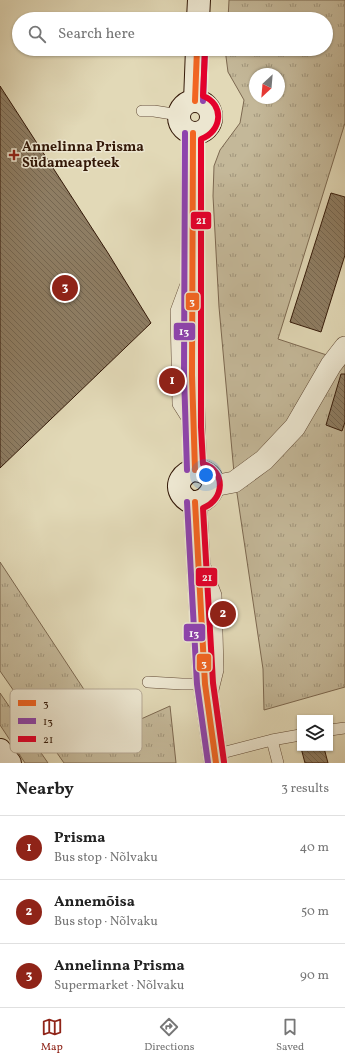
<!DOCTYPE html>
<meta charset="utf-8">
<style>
body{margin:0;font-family:Vollkorn,serif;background:#f2f2f2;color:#222}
.controls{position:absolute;right:12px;bottom:12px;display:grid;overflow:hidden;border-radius:0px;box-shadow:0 1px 3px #0004}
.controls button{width:36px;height:36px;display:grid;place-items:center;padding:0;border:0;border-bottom:1px solid #e0e0e0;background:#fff;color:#222;font:20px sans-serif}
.compass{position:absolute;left:249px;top:68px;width:36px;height:36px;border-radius:50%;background:#fff;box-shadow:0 1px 3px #0004;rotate:206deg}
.you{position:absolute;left:206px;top:475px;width:14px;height:14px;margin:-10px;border:3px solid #fff;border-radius:50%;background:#1a73e8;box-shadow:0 0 0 6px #1a73e833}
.badge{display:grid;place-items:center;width:26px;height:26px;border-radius:50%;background:#8f2418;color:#fff;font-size:13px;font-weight:700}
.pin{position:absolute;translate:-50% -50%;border:2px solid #fff;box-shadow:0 1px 4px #0006}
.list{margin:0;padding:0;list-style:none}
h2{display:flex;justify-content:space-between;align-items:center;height:52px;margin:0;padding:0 16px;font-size:17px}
h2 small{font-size:13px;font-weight:400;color:#767676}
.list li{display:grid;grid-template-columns:26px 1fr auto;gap:12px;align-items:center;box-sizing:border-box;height:64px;padding:0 16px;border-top:1px solid #e0e0e0}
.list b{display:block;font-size:15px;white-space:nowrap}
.list p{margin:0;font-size:13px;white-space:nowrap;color:#767676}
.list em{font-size:13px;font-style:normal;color:#767676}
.icon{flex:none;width:22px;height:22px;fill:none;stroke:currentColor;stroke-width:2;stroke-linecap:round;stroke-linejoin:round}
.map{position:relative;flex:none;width:345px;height:763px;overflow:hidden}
.search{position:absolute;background:#fff;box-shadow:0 1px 3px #0004;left:12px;right:12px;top:12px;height:44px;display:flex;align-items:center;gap:10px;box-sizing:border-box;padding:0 14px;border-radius:22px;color:#767676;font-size:15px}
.sheet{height:244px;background:#fff}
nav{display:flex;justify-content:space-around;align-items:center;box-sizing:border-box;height:56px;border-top:1px solid #e0e0e0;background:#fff;font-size:11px;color:#767676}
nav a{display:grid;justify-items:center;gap:2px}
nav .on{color:#8f2418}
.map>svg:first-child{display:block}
.grass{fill:url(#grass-tufts);stroke:#7c6850;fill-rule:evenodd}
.building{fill:url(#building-back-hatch);stroke:#341908}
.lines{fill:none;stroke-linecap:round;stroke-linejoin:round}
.lane-casing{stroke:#604934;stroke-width:12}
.street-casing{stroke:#604934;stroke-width:22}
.secondary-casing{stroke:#341908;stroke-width:24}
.lane{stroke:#ece6d0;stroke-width:11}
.street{stroke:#ece6d0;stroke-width:21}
.secondary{stroke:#ece6d0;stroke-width:22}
.bus-1-casing{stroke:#ece6d0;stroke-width:9}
.bus-2-casing{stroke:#ece6d0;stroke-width:9}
.bus-3-casing{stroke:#ece6d0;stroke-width:9}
.bus-1{stroke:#f26522;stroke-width:6}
.bus-2{stroke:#8e44ad;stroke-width:6}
.bus-3{stroke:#e4002b;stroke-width:6}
.poi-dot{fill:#8f2418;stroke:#ece6d0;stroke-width:1.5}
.labels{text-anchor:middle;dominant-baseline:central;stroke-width:3;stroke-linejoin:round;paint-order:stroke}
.poi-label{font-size:14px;font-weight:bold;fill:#341908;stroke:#ece6d0;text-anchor:start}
.key{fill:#ece6d0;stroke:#b5a894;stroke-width:1}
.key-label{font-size:11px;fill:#341908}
.line-badge{stroke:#ece6d0;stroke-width:1.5}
.badge-label{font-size:11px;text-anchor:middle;font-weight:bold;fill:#fff}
</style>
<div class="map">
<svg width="345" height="763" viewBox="0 0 345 763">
<defs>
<pattern id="grass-tufts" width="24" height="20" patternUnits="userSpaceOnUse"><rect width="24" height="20" fill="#c4b899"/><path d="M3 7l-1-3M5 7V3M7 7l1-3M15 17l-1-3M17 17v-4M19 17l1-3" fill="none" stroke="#a0957b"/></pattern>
<pattern id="building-back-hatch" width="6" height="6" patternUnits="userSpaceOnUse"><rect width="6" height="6" fill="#8e7d63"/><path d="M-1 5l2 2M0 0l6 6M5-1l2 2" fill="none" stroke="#756650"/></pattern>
</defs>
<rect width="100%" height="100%" fill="#e2d9b7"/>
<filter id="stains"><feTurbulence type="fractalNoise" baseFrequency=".005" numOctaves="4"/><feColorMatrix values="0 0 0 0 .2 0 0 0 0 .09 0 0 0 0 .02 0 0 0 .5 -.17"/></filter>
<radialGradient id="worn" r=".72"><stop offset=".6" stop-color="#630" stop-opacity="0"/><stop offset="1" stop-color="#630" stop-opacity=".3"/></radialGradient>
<!-- grass -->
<path class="grass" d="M229,0H345V123L278,339L345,361V687L264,710L263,669L234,473L219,307L213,196L214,166L220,150L240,123L244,100L228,72L225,49H326V19H228ZM255,74H279V98H255Z
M0,562L112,732L170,706L176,763H64L0,671Z
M0,693L48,763H25L0,725Z"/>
<!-- building -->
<path class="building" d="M0,86L108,253L151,323L0,468Z
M331,193L345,197V255L321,332L290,322Z
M341,374H345V422L342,431L326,425Z
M301,748H324L328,763H305Z"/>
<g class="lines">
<defs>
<path id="lane" d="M142,111H154L179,115
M186,284L176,311L178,404L190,423
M205,566L216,595L218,670L212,694
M148,682L182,684H205
M330,730L345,728
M272,740L300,735
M214,755L272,740L278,763"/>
<path id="street" d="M213,486L234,482L264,460L295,427L331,365L345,347"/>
<path id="secondary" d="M198,19L199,0
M195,101L197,49
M179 117a16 16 0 1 1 32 0a16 16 0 1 1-32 0Z
M193,133L192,375L195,470
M195,470C234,475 200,519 182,495C174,484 183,472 195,470Z
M195,502L205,684L216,763
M0,750L10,763"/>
</defs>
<!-- lane casing -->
<use href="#lane" class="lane-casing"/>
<!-- street casing -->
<use href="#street" class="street-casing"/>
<!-- secondary casing -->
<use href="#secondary" class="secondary-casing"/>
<!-- lane -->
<use href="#lane" class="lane"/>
<!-- street -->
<use href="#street" class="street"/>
<!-- secondary -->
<use href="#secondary" class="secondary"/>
<defs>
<path id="bus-1" d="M195,101L197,49
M193,133L192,375L195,470
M195,502L205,684L216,763"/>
<path id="bus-2" d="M203,101L205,49
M185,133L184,375L187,470
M187,502L197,684L208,763"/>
<path id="bus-3" d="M205,49L203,96C225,104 222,132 201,139V427L203,464C226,470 225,500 203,508L213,683L224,762"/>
</defs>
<!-- bus-1 casing -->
<use href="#bus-1" class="bus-1-casing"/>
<!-- bus-2 casing -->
<use href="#bus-2" class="bus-2-casing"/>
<!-- bus-3 casing -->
<use href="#bus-3" class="bus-3-casing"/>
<!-- bus-1 -->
<use href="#bus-1" class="bus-1"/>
<!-- bus-2 -->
<use href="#bus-2" class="bus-2"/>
<!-- bus-3 -->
<use href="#bus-3" class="bus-3"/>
</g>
<!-- markers -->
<path class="poi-dot" d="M12 149h4v4h4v4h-4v4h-4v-4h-4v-4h4z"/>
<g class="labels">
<!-- poi labels -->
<g class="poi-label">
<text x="22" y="147">Annelinna Prisma<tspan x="22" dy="16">Südameapteek</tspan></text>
</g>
</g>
<!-- legend -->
<rect x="10" y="689" width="132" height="64" rx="6" class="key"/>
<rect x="18" y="700" width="18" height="6" fill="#f26522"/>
<rect x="18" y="718" width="18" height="6" fill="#8e44ad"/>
<rect x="18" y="736" width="18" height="6" fill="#e4002b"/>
<g class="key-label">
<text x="43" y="707">3</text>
<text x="43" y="725">13</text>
<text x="43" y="743">21</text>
</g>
<g class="line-badge">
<rect x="190" y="211" width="22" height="19" rx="4" fill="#e4002b"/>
<rect x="185" y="292" width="15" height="19" rx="4" fill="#f26522"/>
<rect x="173" y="322" width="23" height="19" rx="4" fill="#8e44ad"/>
<rect x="195" y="567" width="23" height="20" rx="4" fill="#e4002b"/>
<rect x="183" y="623" width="23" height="19" rx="4" fill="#8e44ad"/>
<rect x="196" y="653" width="16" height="19" rx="4" fill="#f26522"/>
</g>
<g class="badge-label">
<text x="201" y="224">21</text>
<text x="192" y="305">3</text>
<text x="184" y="335">13</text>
<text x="207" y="581">21</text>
<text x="194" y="637">13</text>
<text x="204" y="667">3</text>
</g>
<rect width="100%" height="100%" filter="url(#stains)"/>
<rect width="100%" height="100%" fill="url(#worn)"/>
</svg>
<div class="controls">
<button><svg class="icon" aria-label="layers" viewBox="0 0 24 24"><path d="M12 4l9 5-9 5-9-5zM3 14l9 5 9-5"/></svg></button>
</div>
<svg class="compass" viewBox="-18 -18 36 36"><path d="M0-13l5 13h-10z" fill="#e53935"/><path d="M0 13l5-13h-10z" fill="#767676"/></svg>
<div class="you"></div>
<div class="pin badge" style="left:172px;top:381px">1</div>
<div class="pin badge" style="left:223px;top:614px">2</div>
<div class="pin badge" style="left:65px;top:288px">3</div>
<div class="search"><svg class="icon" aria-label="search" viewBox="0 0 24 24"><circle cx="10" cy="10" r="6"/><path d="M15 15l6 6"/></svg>Search here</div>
</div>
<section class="sheet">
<h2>Nearby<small>3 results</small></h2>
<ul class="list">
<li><span class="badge">1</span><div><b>Prisma</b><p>Bus stop · Nõlvaku</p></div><em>40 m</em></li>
<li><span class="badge">2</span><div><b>Annemõisa</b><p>Bus stop · Nõlvaku</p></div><em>50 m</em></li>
<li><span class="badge">3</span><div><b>Annelinna Prisma</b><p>Supermarket · Nõlvaku</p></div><em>90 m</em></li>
</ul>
</section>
<nav>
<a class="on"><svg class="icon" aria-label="map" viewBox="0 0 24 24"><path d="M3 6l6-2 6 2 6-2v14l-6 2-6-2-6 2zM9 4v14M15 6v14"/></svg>Map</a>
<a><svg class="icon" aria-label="directions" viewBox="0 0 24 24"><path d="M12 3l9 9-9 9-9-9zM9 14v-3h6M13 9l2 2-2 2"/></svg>Directions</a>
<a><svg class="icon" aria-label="saved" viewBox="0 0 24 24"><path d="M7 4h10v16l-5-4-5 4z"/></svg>Saved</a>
</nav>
